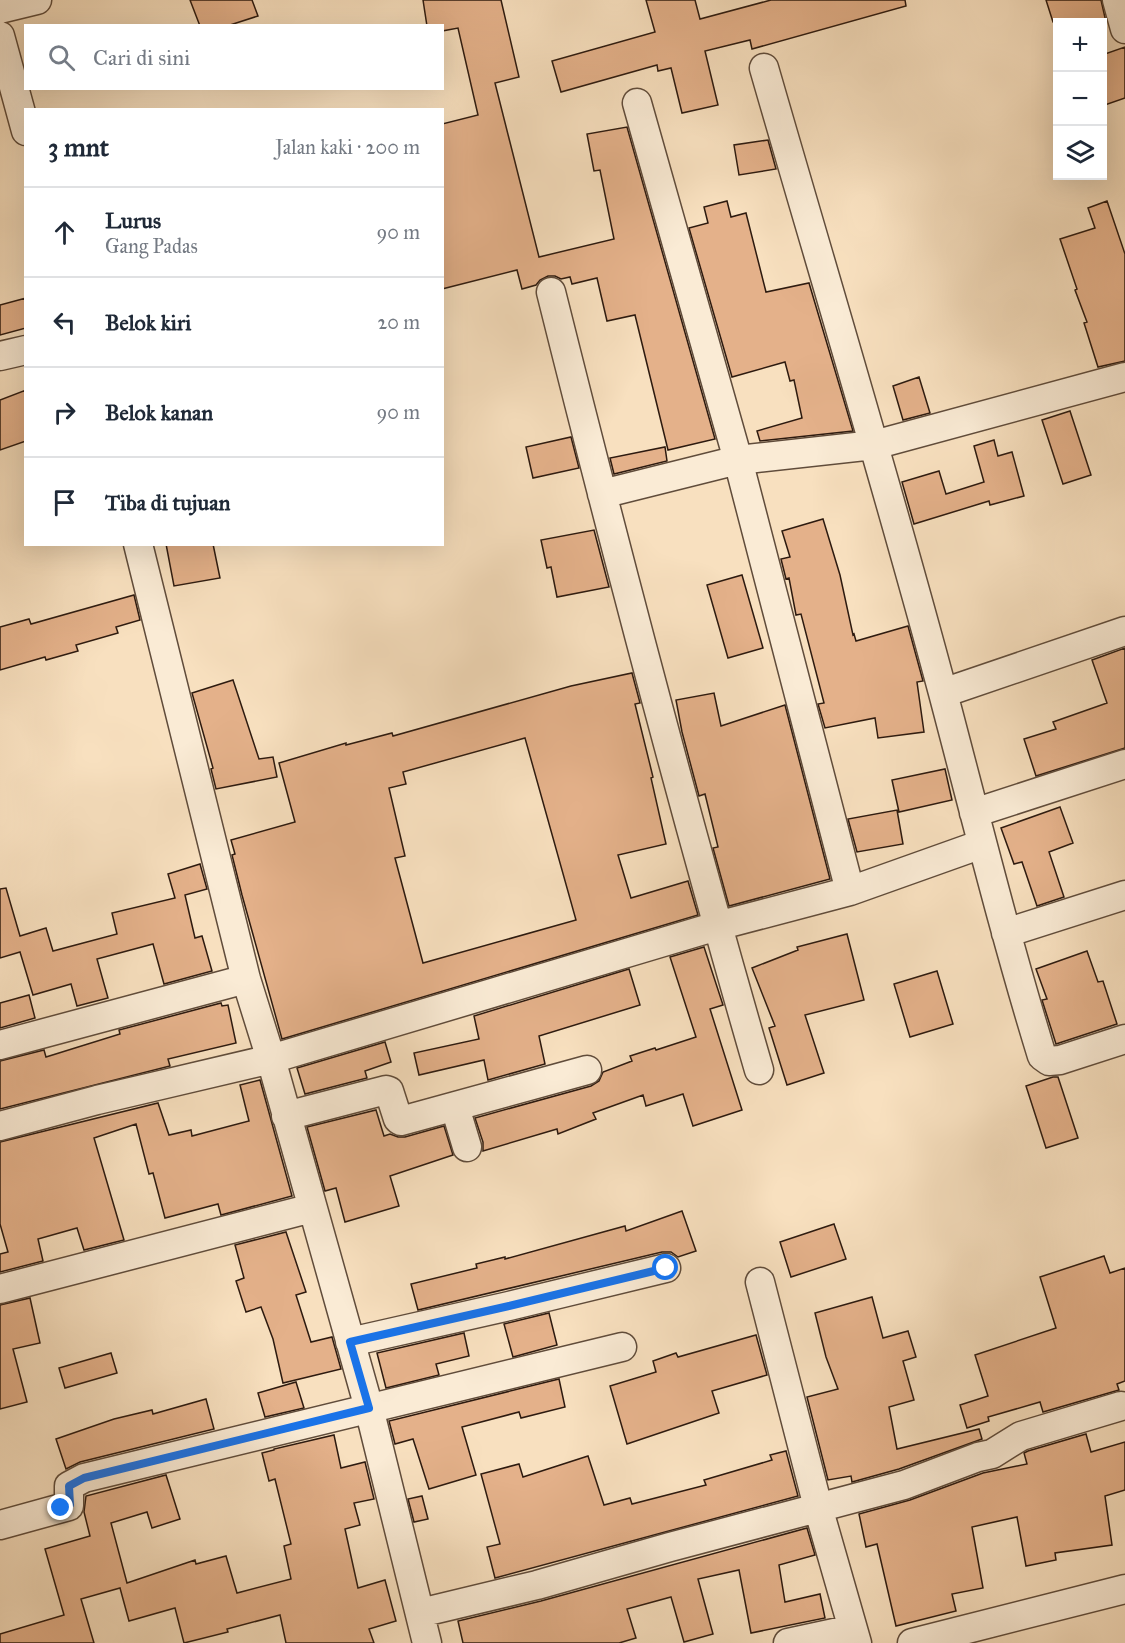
<!DOCTYPE html>
<html lang="id">
<meta charset="utf-8">
<style>
body{margin:0;font-family:"IM FELL Great Primer",serif;background:#f2f2f3;color:#1f2937}
.controls{position:absolute;right:18px;top:18px;display:grid;overflow:hidden;border-radius:0px;box-shadow:0 6px 24px #0002}
.controls button{width:54px;height:54px;display:grid;place-items:center;padding:0;border:0;border-bottom:2px solid #e0e1e3;background:#fff;color:#1f2937;font:30px sans-serif}
.stop{position:absolute;width:18px;height:18px;margin:-14px;border:4px solid #1a73e8;border-radius:50%;background:#fff}
.stop.end{background:#1a73e8;border-color:#fff;box-shadow:0 2px 6px #0008}
.list{margin:0;padding:0;list-style:none}
h2{display:flex;justify-content:space-between;align-items:center;height:78px;margin:0;padding:0 24px;font-size:26px}
h2 small{font-size:20px;font-weight:400;color:#747a83}
.list li{display:grid;grid-template-columns:39px 1fr auto;gap:18px;align-items:center;box-sizing:border-box;height:90px;padding:0 24px;border-top:2px solid #e0e1e3}
.list b{display:block;font-size:22px;white-space:nowrap}
.list p{margin:0;font-size:20px;white-space:nowrap;color:#747a83}
.list em{font-size:20px;font-style:normal;color:#747a83}
.icon{flex:none;width:33px;height:33px;fill:none;stroke:currentColor;stroke-width:2;stroke-linecap:round;stroke-linejoin:round}
.map{position:relative;flex:none;width:1125px;height:1643px;overflow:hidden}
.search{position:absolute;background:#fff;box-shadow:0 6px 24px #0002;left:24px;top:24px;width:420px;height:66px;display:flex;align-items:center;gap:15px;box-sizing:border-box;padding:0 21px;border-radius:0px;color:#747a83;font-size:22px}
.panel{position:absolute;background:#fff;box-shadow:0 6px 24px #0002;left:24px;top:108px;width:420px;height:438px;border-radius:0px}
.map>svg:first-child{display:block}
.building{fill:#e4b18a;stroke:#2d1a0f;stroke-width:1.5;fill-rule:evenodd}
.lines{fill:none;stroke-linecap:round;stroke-linejoin:round}
.street-casing{stroke:#604c3b;stroke-width:31}
.street{stroke:#faebd5;stroke-width:28}
.route{stroke:#1a73e8;stroke-width:8}
</style>
<div class="map">
<svg width="1125" height="1643" viewBox="0 0 1125 1643">
<rect width="100%" height="100%" fill="#f8e0bf"/>
<filter id="stains"><feTurbulence type="fractalNoise" baseFrequency=".00333" numOctaves="4"/><feColorMatrix values="0 0 0 0 .2 0 0 0 0 .09 0 0 0 0 .02 0 0 0 .5 -.17"/></filter>
<radialGradient id="worn" r=".72"><stop offset=".6" stop-color="#630" stop-opacity="0"/><stop offset="1" stop-color="#630" stop-opacity=".3"/></radialGradient>
<!-- building -->
<path class="building" d="M190,0H252L258,16L227,26H200Z
M423,0H501L519,77L495,83L539,257L614,239L600,170L594,171L587,134L627,127L715,439L668,450L635,315L607,321L597,278L572,284L570,277L561,279L555,276H548L540,280L536,285L522,289L517,270L442,289V124L478,115L458,28L442,31V26H427Z
M646,0H695L700,19L771,0H905L906,6L752,49L750,40L705,51L718,105L682,113L671,68L658,71L657,65L561,92L552,61L655,32Z
M1046,0H1101L1106,22H1053Z
M1125,47V98L1102,106V55Z
M768,140L776,169L739,175L734,145Z
M727,201L731,217L746,213L766,292L809,283L853,431L760,441L757,431L802,418L794,380L790,381L785,362L732,377L689,228L708,223L704,207Z
M1107,201L1125,254V361L1098,367L1084,323L1087,322L1075,290L1077,289L1060,239L1095,228L1088,208Z
M26,298V328L0,335V305Z
M919,377L930,413L903,420L893,386Z
M26,390V441L0,450V400Z
M1070,411L1091,475L1063,484L1042,420Z
M571,437L579,468L533,478L526,447Z
M994,440L998,456L1012,452L1024,496L990,505L989,501L914,524L902,482L939,471L946,494L984,482L974,446Z
M665,447L667,461L614,474L610,458Z
M823,519L840,575L853,635L854,634L856,641L908,626L923,681L917,682L924,732L878,738L875,718L825,728L818,704L824,703L801,614L796,615L789,578L786,579L781,559L790,557L782,531Z
M594,530L609,587L557,597L551,567L547,568L541,540Z
M166,544H213L220,578L174,586Z
M742,575L763,648L728,658L707,585Z
M134,595L140,620L116,627L118,633L76,645L78,651L46,660L45,657L0,670V627L29,619L31,624Z
M1125,648V748L1036,776L1024,739L1056,729L1053,722L1107,703L1092,660Z
M632,673L640,703L635,704L653,777L651,778L666,844L618,855L631,898L688,881L698,915L282,1039L242,895L232,855L235,854L231,840L295,822L279,763L346,743V745L392,733L393,736L571,686ZM525,738L576,920L423,963L395,858L405,856L389,788L406,784L403,772Z
M233,680L259,759L273,757L277,777L216,789L211,769L213,768L192,693Z
M714,693L721,726L785,705L830,879L729,906L713,848L718,847L705,794L699,796L682,732L676,700Z
M945,769L952,800L899,812L892,780Z
M1060,807L1073,843L1049,852L1064,897L1037,906L1022,862L1014,864L1001,828Z
M897,810L903,844L857,852L848,819Z
M200,864L207,889L185,895L195,938L202,936L212,971L164,984L153,944L97,959L108,998L77,1006L71,984L33,995L20,952L0,958V889L6,888L20,936L46,928L53,951L117,934L112,913L175,898L168,874Z
M847,934L864,1000L805,1015L824,1073L787,1085L769,1028L775,1026L752,968L798,950L797,947Z
M704,947L723,1005L710,1009L742,1110L693,1126L683,1094L646,1106L643,1095L593,1113L596,1119L558,1134L557,1129L483,1151V1142L475,1118L591,1086L599,1081L603,1072L632,1061L630,1056L655,1048L656,1050L696,1037L670,957Z
M1087,951L1098,982L1103,981L1117,1024L1056,1044L1042,1000L1047,999L1036,969Z
M629,969L640,1005L539,1036L545,1064L488,1080L484,1060L419,1075L414,1053L479,1039L474,1016Z
M937,971L953,1024L910,1037L894,984Z
M29,995L35,1018L0,1028V1003Z
M221,1003L222,1006L228,1005L236,1043L168,1059L170,1066L0,1109V1061L44,1050L46,1057L120,1034L119,1030Z
M385,1042L391,1062L365,1071L367,1078L305,1094L297,1068Z
M1053,1077H1058L1078,1138L1046,1148L1026,1086Z
M260,1080L292,1196L221,1215L218,1204L165,1218L153,1173L149,1174L136,1124L94,1138L124,1240L84,1250L77,1228L38,1239L43,1261L0,1272V1254L8,1252L0,1224V1142L158,1103L169,1135L191,1130L192,1136L249,1121L240,1085Z
M376,1110L384,1136L390,1134L398,1137H405L444,1126L453,1155L390,1176L399,1206L345,1222L336,1188L325,1191L307,1127Z
M682,1211L696,1251L678,1257L671,1252H662L418,1310L411,1284L477,1268L476,1264L505,1257V1259L625,1226L626,1231Z
M834,1224L846,1259L791,1277L780,1242Z
M286,1232L306,1292L296,1295L311,1342L332,1337L341,1369L283,1383L273,1339L261,1307L246,1312L236,1281L244,1278L235,1245Z
M1104,1256L1110,1273L1125,1268V1381L1117,1384L1119,1390L1043,1412L1040,1402L988,1417L989,1421L967,1428L960,1405L988,1396L975,1355L1056,1328L1040,1277Z
M872,1297L883,1338L908,1331L916,1357L903,1361L914,1400L889,1407L897,1449L979,1429L982,1439L899,1469L852,1482L851,1476L828,1480L807,1397L838,1389L826,1357L815,1313Z
M30,1298L40,1343L13,1349L27,1402L0,1409V1305Z
M549,1313L557,1345L513,1357L504,1324Z
M464,1333L469,1356L436,1364L439,1375L386,1388L377,1353Z
M756,1335L767,1375L712,1391L719,1413L627,1444L610,1386L656,1372L653,1361L676,1353L678,1357Z
M111,1353L117,1373L65,1388L59,1368Z
M559,1379L565,1407L521,1418L519,1412L462,1427L476,1475L429,1489L413,1439L395,1444L389,1421Z
M296,1382L304,1408L265,1417L258,1393Z
M206,1399L214,1429L80,1462L66,1469L56,1439L114,1419L152,1410L153,1414Z
M1086,1434L1091,1452L1125,1442V1490L1105,1496L1112,1545L1055,1553L1056,1560L1026,1566L1017,1517L972,1527L983,1588L952,1594L956,1611L896,1626L877,1544L866,1547L859,1514L910,1500L983,1473L1027,1464L1024,1453L1028,1451Z
M334,1435L341,1468L365,1462L374,1499L354,1503L360,1525L345,1529L358,1588L385,1580L396,1621L369,1629L374,1643H286L280,1615L227,1629L228,1632L184,1643L175,1608L129,1621L120,1588L81,1599L94,1643H0V1634L64,1615L45,1549L90,1536L84,1512L86,1496L166,1475L180,1519L152,1528L147,1512L111,1523L127,1583L195,1560L196,1564L226,1556L237,1593L291,1579L284,1546L291,1544L275,1479L269,1481L262,1453L274,1450V1449Z
M786,1451L798,1496L495,1578L487,1547L500,1544L481,1474L519,1464L523,1477L588,1456L604,1505L630,1498L632,1504L706,1485L704,1480L772,1460L770,1455Z
M422,1496L428,1519L414,1522L408,1499Z
M807,1528L815,1555L779,1565L785,1602L820,1594L825,1618L751,1633L739,1570L698,1579L713,1634L684,1642L671,1597L627,1609L636,1638L619,1643H463L458,1621L541,1601Z"/>
<g class="lines">
<defs>
<path id="street" d="M1117,0L1125,29
M0,9L37,0
M0,36L26,131
M764,68C824,276 887,483 943,693C975,814 1005,936 1042,1056L1049,1061L1060,1060L1125,1039
M637,103L738,460L850,891
M551,292C616,552 684,812 759,1070
M0,356L26,350
M602,494L738,460L874,445L1125,377
M138,544L246,979L271,1059L369,1408L427,1643
M943,693L1125,631
M974,813L1125,764
M1006,933L1125,895
M0,1045L246,979
M455,1107L467,1147
M286,1116L386,1090L389,1091L398,1119L401,1121L587,1070
M0,1126L97,1100L271,1059L717,926L850,891L982,844
M760,1282L818,1507L857,1643
M0,1289L312,1208
M350,1342L509,1306L666,1268
M0,1525L69,1506V1486L84,1478L622,1347
M420,1613L537,1585L670,1547L904,1485L978,1457L992,1454L1021,1436L1121,1406
M788,1643L853,1629
M912,1643L1125,1589"/>
</defs>
<!-- street casing -->
<use href="#street" class="street-casing"/>
<!-- street -->
<use href="#street" class="street"/>
</g>
<g class="lines">
<!-- route -->
<path class="route" d="M61,1508L70,1505L69,1486L84,1478L369,1408L350,1342L509,1306L666,1268"/>
</g>
<rect width="100%" height="100%" filter="url(#stains)"/>
<rect width="100%" height="100%" fill="url(#worn)"/>
</svg>
<div class="controls">
<button>+</button>
<button>−</button>
<button><svg class="icon" aria-label="layers" viewBox="0 0 24 24"><path d="M12 4l9 5-9 5-9-5zM3 14l9 5 9-5"/></svg></button>
</div>
<div class="stop" style="left:666px;top:1268px"></div>
<div class="stop end" style="left:61px;top:1508px"></div>
<div class="search"><svg class="icon" aria-label="search" viewBox="0 0 24 24"><circle cx="10" cy="10" r="6"/><path d="M15 15l6 6"/></svg>Cari di sini</div>
<section class="panel">
<h2>3 mnt<small>Jalan kaki · 200 m</small></h2>
<ul class="list">
<li><svg class="icon" aria-label="ahead" viewBox="0 0 24 24"><path d="M12 20V5M6 11l6-6 6 6"/></svg><div><b>Lurus</b><p>Gang Padas</p></div><em>90 m</em></li>
<li><svg class="icon" aria-label="left" viewBox="0 0 24 24"><path d="M17 20v-9H6M10 6l-5 5 5 5"/></svg><div><b>Belok kiri</b></div><em>20 m</em></li>
<li><svg class="icon" aria-label="right" viewBox="0 0 24 24"><path d="M7 20v-9h11M14 6l5 5-5 5"/></svg><div><b>Belok kanan</b></div><em>90 m</em></li>
<li><svg class="icon" aria-label="arrive" viewBox="0 0 24 24"><path d="M6 21V4h12l-3 4 3 4H6"/></svg><div><b>Tiba di tujuan</b></div></li>
</ul>
</section>
</div>
